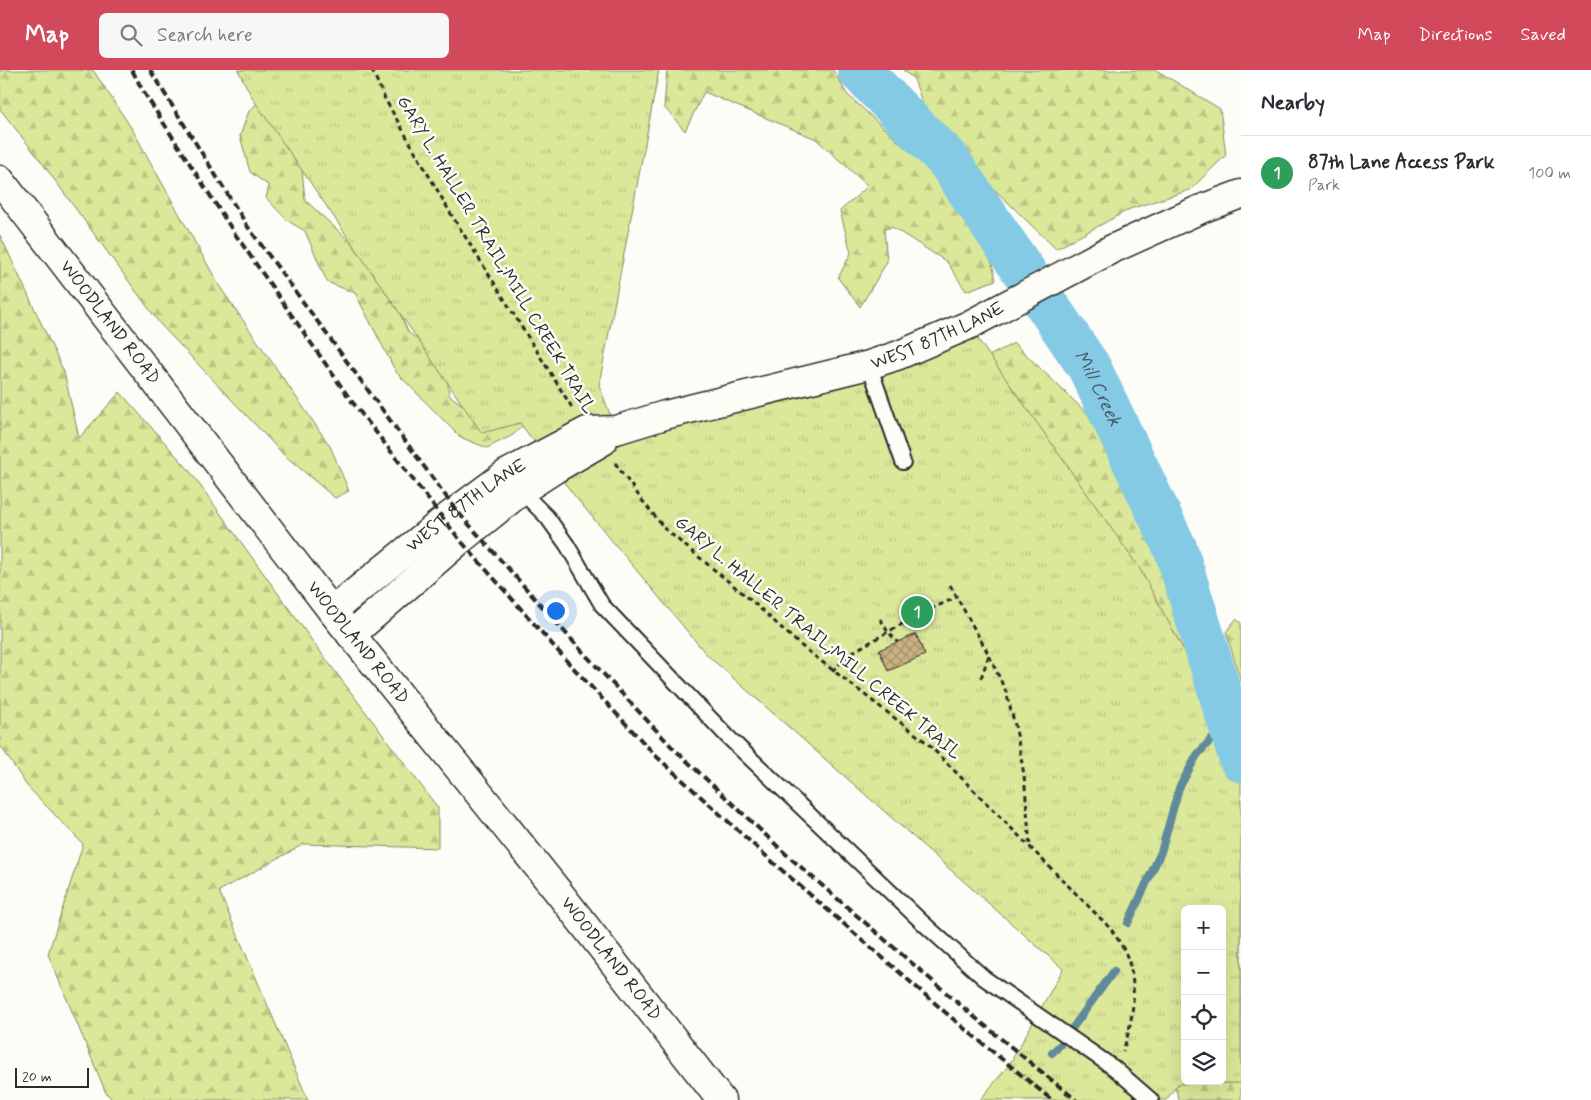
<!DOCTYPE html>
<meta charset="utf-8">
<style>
body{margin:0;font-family:Mynerve,sans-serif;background:#f7f7f7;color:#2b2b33}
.controls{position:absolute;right:15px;bottom:15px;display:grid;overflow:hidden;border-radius:8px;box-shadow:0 5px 20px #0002}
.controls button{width:45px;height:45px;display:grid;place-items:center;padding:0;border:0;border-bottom:1px solid #e1e1e2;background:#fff;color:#2b2b33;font:25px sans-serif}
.scale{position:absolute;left:15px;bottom:12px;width:74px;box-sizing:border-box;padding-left:5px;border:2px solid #2b2b2b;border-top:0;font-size:14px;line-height:18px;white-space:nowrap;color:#2b2b2b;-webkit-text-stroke:4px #fdfcf7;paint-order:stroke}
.you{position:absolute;left:555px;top:540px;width:18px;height:18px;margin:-12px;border:4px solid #fff;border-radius:50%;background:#1a73e8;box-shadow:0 0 0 8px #1a73e833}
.badge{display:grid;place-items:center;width:32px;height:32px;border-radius:50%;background:#d1495b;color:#fff;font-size:16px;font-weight:700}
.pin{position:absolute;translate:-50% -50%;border:2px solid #fff;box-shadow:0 1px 5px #0006}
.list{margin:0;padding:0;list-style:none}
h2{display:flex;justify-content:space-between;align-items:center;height:65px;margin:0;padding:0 20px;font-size:21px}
h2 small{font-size:16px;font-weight:400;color:#7c7c81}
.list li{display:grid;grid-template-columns:32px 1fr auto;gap:15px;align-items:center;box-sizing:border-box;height:75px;padding:0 20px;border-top:1px solid #e1e1e2}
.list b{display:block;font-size:19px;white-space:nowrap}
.list p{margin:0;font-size:16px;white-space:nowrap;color:#7c7c81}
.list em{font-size:16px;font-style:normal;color:#7c7c81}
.icon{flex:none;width:28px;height:28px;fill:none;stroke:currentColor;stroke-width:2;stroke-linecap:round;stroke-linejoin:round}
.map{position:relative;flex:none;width:1241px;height:1030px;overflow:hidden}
header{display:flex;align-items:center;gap:30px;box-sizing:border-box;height:70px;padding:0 25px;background:#d1495b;color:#fff}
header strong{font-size:24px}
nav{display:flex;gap:28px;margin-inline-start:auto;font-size:18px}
.search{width:350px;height:45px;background:#f7f7f7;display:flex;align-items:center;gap:12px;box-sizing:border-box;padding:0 18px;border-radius:8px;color:#7c7c81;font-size:19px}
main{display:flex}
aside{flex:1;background:#fff}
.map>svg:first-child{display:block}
.forest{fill:url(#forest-firs);stroke:#838962;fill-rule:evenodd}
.park{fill:url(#park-tufts);stroke:#838962;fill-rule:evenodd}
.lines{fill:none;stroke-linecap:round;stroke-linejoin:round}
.stream{stroke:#608a9b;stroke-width:8}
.river{stroke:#84cae5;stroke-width:44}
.building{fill:url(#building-cross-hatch);stroke:#2b2b2b}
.lane-casing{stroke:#2b2b2b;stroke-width:18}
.street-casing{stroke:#2b2b2b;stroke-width:31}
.secondary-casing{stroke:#2b2b2b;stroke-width:31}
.path{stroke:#2b2b2b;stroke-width:3;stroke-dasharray:5 4;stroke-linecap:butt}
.lane{stroke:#fdfcf7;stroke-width:14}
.street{stroke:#fdfcf7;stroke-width:28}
.secondary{stroke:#fdfcf7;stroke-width:28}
.rail{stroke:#2b2b2b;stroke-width:4;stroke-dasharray:8 4;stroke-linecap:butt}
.labels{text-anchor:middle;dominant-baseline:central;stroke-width:5;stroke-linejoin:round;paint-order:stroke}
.street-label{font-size:18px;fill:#2b2b2b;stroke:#fdfcf7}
.water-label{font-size:19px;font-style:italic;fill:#465b63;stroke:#fdfcf7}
</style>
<header>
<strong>Map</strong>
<div class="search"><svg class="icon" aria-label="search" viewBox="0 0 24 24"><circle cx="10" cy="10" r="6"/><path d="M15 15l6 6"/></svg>Search here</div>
<nav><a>Map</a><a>Directions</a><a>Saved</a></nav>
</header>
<main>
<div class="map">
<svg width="1241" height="1030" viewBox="0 0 1241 1030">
<defs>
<pattern id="forest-firs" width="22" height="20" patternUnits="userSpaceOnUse" patternTransform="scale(1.25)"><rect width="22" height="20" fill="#dbe799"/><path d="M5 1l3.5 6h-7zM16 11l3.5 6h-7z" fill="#bcc684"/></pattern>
<pattern id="park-tufts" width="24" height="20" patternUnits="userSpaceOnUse" patternTransform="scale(1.25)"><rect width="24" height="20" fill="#dbe799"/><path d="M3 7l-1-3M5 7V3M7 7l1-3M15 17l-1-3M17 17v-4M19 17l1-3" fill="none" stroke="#bcc684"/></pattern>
<pattern id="building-cross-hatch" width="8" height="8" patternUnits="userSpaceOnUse" patternTransform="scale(1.25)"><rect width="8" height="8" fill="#cbb282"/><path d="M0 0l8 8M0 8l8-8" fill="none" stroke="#a5916b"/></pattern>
</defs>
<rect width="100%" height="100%" fill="#fdfcf7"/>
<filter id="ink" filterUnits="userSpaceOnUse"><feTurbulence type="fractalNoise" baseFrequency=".02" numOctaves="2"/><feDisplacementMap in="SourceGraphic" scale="10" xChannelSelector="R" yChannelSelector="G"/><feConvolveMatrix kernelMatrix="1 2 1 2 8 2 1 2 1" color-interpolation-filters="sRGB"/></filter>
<g filter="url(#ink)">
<!-- forest -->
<path class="forest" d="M0,0H93L132,59L220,217L330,376L349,421L335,428L283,384L160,254L40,90L0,39Z
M667,0H833L847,24L936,106L988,178L996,210L966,221L947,192L892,157L884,159L887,192L860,237L838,208L851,183L840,141L868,116L816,69L704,22L685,61L664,37Z
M903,0H1156L1220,39L1226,85L1190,120L1130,139L1056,179L931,58L914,9Z
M264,27L301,89L305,130L382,201L408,262L446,292L449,325L483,350L537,342L513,365L487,378L460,367L396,302L355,223L327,212L305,161L288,151L266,128L269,116L250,102L240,66L249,41Z
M0,165L64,302L79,368L120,322L189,400L313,572L438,738V778L304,774L219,821L308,1030H113L106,1023L48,884L83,774L27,716L0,675Z
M1014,273L1096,352L1134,420L1191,561L1205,675L1241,828V1030H1179L1148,932L941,311ZM1185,839H1222V1011H1185Z
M1236,549L1241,553V612L1226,562Z"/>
<!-- park -->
<path class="park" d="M238,0H659L599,315L616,360L968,255L1140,499L1237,679L1241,690V1013L1178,1014L1166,1030H980L1009,995L1063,899L707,585L573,424L520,353L482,363L253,29ZM1185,839H1222V1011H1185Z"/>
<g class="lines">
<!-- stream -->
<path class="stream" d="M1128,853L1161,782L1179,718L1197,685L1228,651
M1071,960L1114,901
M1052,983L1060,975"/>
<!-- river -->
<path class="river" id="s1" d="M859,0L948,90L1089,297L1176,480L1241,690"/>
</g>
<!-- building -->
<path class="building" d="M916,564L925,585L888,601L879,580Z"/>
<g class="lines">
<defs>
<path id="lane" d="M869,295L903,392
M521,421L547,447L567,475L602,535L728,667L923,853L984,908L1114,998L1151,1030"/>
<g id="street">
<path id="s2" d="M332,541L444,450L506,404L587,361L616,360L665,345L869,295L899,285L969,255L1112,179L1201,139L1241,124"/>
<path d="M351,565L460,470L521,421L555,399L603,371"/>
</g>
<g id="secondary">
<path id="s3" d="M0,110L332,541L560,824L721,1030"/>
</g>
</defs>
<!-- lane casing -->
<use href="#lane" class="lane-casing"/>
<!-- street casing -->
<use href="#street" class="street-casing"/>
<!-- secondary casing -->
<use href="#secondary" class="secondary-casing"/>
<!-- path -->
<path class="path" d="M372,0L385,29L451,144L573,339
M615,393L641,429L665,459L752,531L799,574L927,673L1110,858C1118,869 1127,882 1130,896C1137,924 1132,954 1123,981
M950,515L989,585L1006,622L1016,659L1024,705L1030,776
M880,549L888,562L898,572
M832,601L851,583L916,546L957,527
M981,608L989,585"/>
<!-- lane -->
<use href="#lane" class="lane"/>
<!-- street -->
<use href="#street" class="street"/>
<!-- secondary -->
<use href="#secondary" class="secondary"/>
<!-- rail -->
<path class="rail" d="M132,0L143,21L233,161L350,329L460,470L566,590L656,686L776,795L960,955L1052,1030
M150,0L248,157L456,440L580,579L672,677L788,786L972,945L1076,1030"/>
</g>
</g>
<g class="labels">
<!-- street labels -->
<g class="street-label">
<text transform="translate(496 185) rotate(59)">GARY L. HALLER TRAIL;MILL CREEK TRAIL</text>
<text stroke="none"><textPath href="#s3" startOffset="180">WOODLAND ROAD</textPath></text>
<text stroke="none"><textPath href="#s2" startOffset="678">WEST 87TH LANE</textPath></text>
<text stroke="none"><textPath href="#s2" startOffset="171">WEST 87TH LANE</textPath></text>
<text transform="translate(818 568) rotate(40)">GARY L. HALLER TRAIL;MILL CREEK TRAIL</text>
<text stroke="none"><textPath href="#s3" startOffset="585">WOODLAND ROAD</textPath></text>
<text stroke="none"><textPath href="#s3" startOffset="990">WOODLAND ROAD</textPath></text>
</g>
<!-- water labels -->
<g class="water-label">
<text stroke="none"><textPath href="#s1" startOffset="400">Mill Creek</textPath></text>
</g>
</g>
</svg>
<div class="controls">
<button>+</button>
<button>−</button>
<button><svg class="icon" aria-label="locate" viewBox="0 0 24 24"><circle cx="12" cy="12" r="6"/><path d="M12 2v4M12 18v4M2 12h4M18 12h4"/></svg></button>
<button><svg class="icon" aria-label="layers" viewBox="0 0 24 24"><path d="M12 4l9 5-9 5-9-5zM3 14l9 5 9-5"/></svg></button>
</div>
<div class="scale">20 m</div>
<div class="you"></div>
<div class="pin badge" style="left:917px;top:542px;background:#2e9e5b">1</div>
</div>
<aside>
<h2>Nearby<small></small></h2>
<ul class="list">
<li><span class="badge" style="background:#2e9e5b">1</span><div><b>87th Lane Access Park</b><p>Park</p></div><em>100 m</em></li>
</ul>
</aside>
</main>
